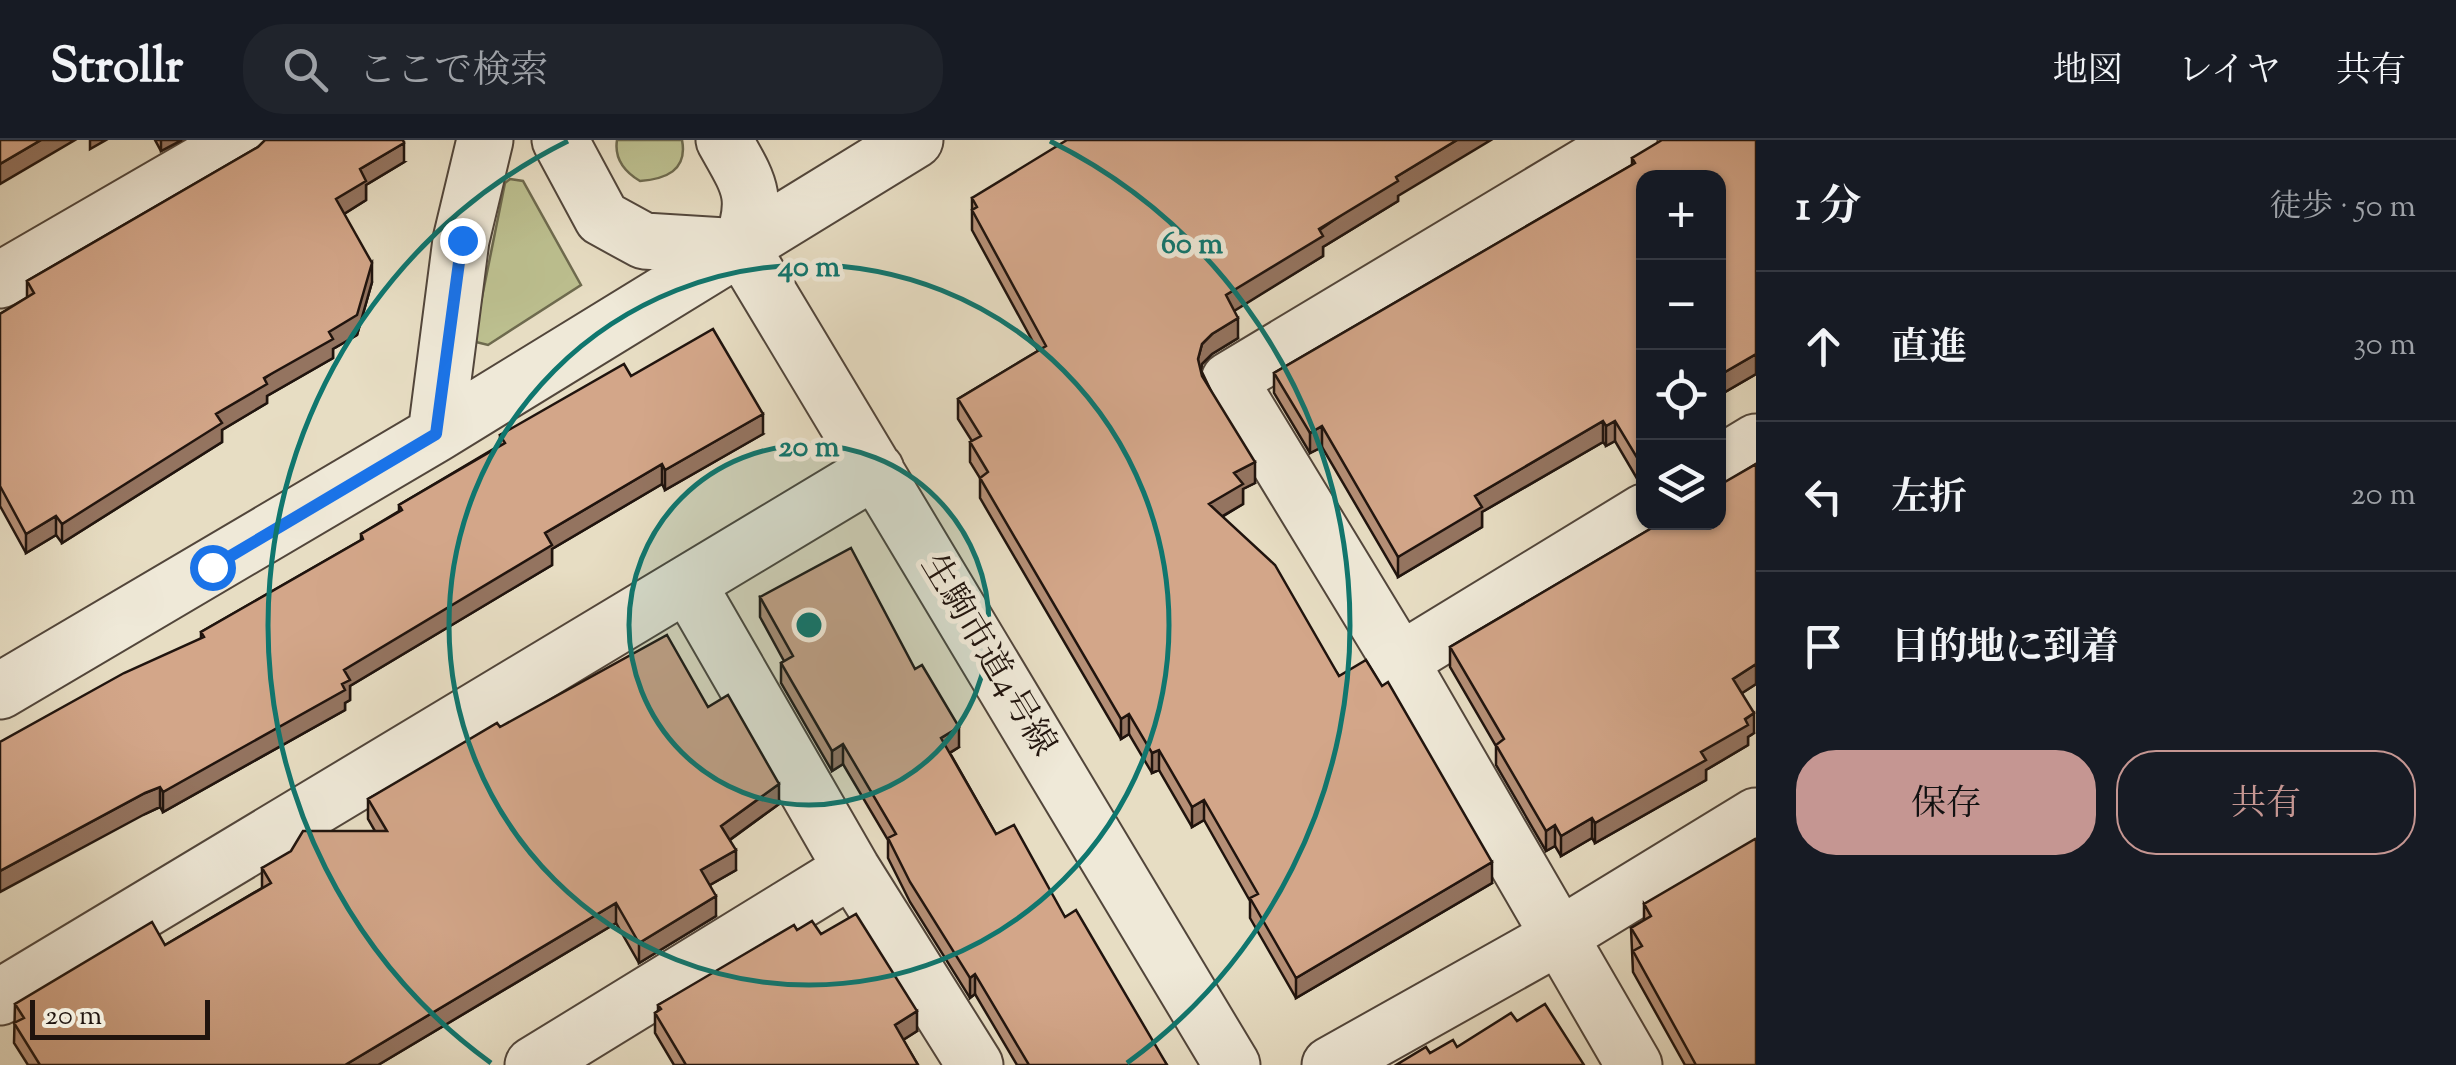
<!DOCTYPE html>
<html lang="ja">
<meta charset="utf-8">
<style>
body{margin:0;font-family:"Sorts Mill Goudy","Noto Serif JP",serif;background:#20242c;color:#f1f3f6}
.controls{position:absolute;right:30px;top:30px;display:grid;overflow:hidden;border-radius:20px;box-shadow:0 2px 8px #0004}
.controls button{width:90px;height:90px;display:grid;place-items:center;padding:0;border:0;border-bottom:2px solid #363941;background:#171b24;color:#f1f3f6;font:50px sans-serif}
.scale{position:absolute;left:30px;bottom:25px;width:180px;box-sizing:border-box;padding-left:10px;border:5px solid #20140e;border-top:0;font-size:28px;line-height:35px;white-space:nowrap;color:#20140e;-webkit-text-stroke:8px #efe9d8;paint-order:stroke}
.stop{position:absolute;width:30px;height:30px;margin:-22px;border:8px solid #1a73e8;border-radius:50%;background:#fff}
.stop.end{background:#1a73e8;border-color:#fff;box-shadow:0 2px 10px #0008}
.list{margin:0;padding:0;list-style:none}
h2{display:flex;justify-content:space-between;align-items:center;height:130px;margin:0;padding:0 40px;font-size:42px}
h2 small{font-size:32px;font-weight:400;color:#9ea1a6}
.list li{display:grid;grid-template-columns:65px 1fr auto;gap:30px;align-items:center;box-sizing:border-box;height:150px;padding:0 40px;border-top:2px solid #363941}
.list b{display:block;font-size:38px;white-space:nowrap}
.list em{font-size:32px;font-style:normal;color:#9ea1a6}
.actions{display:flex;gap:20px;padding:30px 40px}
.actions a{flex:1;padding:22px 0;border:2px solid #c59692;border-radius:40px;text-align:center;font-size:35px;color:#c59692}
.actions .main{background:#c59692;color:#111}
.icon{flex:none;width:55px;height:55px;fill:none;stroke:currentColor;stroke-width:2;stroke-linecap:round;stroke-linejoin:round}
.map{position:relative;flex:none;width:1756px;height:925px;overflow:hidden}
header{display:flex;align-items:center;gap:60px;box-sizing:border-box;height:140px;padding:0 50px;background:#171b24;border-bottom:2px solid #363941}
header strong{font-size:48px}
nav{display:flex;gap:55px;margin-inline-start:auto;font-size:35px}
.search{width:700px;height:90px;background:#20242c;display:flex;align-items:center;gap:25px;box-sizing:border-box;padding:0 35px;border-radius:40px;color:#9ea1a6;font-size:38px}
main{display:flex}
aside{flex:1;background:#171b24}
.map>svg:first-child{display:block}
.green{fill:#bcbf8f;stroke:#6e6a4e;stroke-width:2.5}
.lines{fill:none;stroke-linecap:round;stroke-linejoin:round}
.minor-casing{stroke:#52463b;stroke-width:59}
.minor{stroke:#efe9d8;stroke-width:55}
.wall{fill:#b58f76;stroke:#20140e;stroke-width:2.5}
.shaded-wall{fill:#947460;stroke:#20140e;stroke-width:2.5}
.building{fill:#d3a689;stroke:#20140e;stroke-width:2.5}
.route{stroke:#1a73e8;stroke-width:12}
.ring{fill:none;stroke:#0f766e;stroke-width:5}
.labels{text-anchor:middle;dominant-baseline:central;stroke-width:10;stroke-linejoin:round;paint-order:stroke}
.street-label{font-size:35px;fill:#20140e;stroke:#efe9d8}
.centre{fill:#0f766e;stroke:#efe9d8;stroke-width:5}
.ring-label{font-size:30px;text-anchor:middle;font-weight:bold;fill:#0f766e;stroke:#efe9d8;stroke-width:10;stroke-linejoin:round;paint-order:stroke}
</style>
<header>
<strong>Strollr</strong>
<div class="search"><svg class="icon" aria-label="search" viewBox="0 0 24 24"><circle cx="10" cy="10" r="6"/><path d="M15 15l6 6"/></svg>ここで検索</div>
<nav><a>地図</a><a>レイヤ</a><a>共有</a></nav>
</header>
<main>
<div class="map">
<svg width="1756" height="925" viewBox="0 0 1756 925">
<rect width="100%" height="100%" fill="#e7ddc3"/>
<filter id="stains"><feTurbulence type="fractalNoise" baseFrequency=".002" numOctaves="4"/><feColorMatrix values="0 0 0 0 .2 0 0 0 0 .09 0 0 0 0 .02 0 0 0 .5 -.17"/></filter>
<radialGradient id="worn" r=".72"><stop offset=".6" stop-color="#630" stop-opacity="0"/><stop offset="1" stop-color="#630" stop-opacity=".3"/></radialGradient>
<!-- green -->
<path class="green" d="M617,0H682C688,31 665,39 640,41C625,32 614,19 617,0Z
M510,39L523,41L581,145L488,205L476,202L477,182L505,43Z"/>
<g class="lines">
<defs>
<path id="minor" d="M560,0L602,78L644,101L741,107
M724,0C750,46 759,56 741,107
M1629,0L1229,240L1400,521L1634,925
M741,107L1232,925
M0,140L242,0
M436,294L461,100L485,0
M1718,325L1756,302
M689,446L852,729L975,925
M1400,521L1644,372
M0,551L436,294L915,0
M0,857L876,330
M533,925L852,729
M1330,925L1558,797L1756,676"/>
</defs>
<!-- minor casing -->
<use href="#minor" class="minor-casing"/>
<!-- minor -->
<use href="#minor" class="minor"/>
</g>
<!-- wall -->
<path class="wall" d="M155,0H182L161,11Z
M1756,0V234L1718,256V38H1644V342H1639L1615,301L1606,306L1603,302L1482,372V387L1398,437L1322,307L1310,313L1274,253V233L1632,25V18Z
M258,7L404,22L366,45V60L344,74L372,142L357,195L333,209V218L267,256V263L222,290V302L62,403L56,395L26,413L0,366V174L27,158V141Z
M1398,56V61L1323,107V116L1234,170L1238,198L1212,214L1202,224L1201,230L1255,343L1243,349V364L1222,377L1492,743L1296,858L1250,778V761L1204,680L1192,687L1159,630L1152,633L1129,594L1121,599L980,358V338L970,322V302L972,301L958,279V259L1038,211L972,90V58Z
M631,236L763,294L665,350L662,344L552,409V425L350,546V560L345,563V570L163,672L160,667L145,674L201,498V492L361,400V394L399,371V365L500,305V295Z
M1756,324V544L1742,553L1754,593L1748,597V605L1706,630V640L1595,703L1592,698L1561,716L1555,706L1546,711L1496,625V606L1450,527V507L1662,382Z
M760,457L915,529L959,607L950,613L996,694L1065,777L1167,925H1017L975,854L970,858L910,762L888,718V700L843,624L832,631L781,543V523L784,521L760,477Z
M708,567L779,664L730,700L736,730L710,745L716,776L639,823L616,783L378,925H28L14,903L15,864L165,805L262,748V728L375,691L368,679V659L500,587Z
M1644,764L1756,925H1685L1633,832L1631,788L1644,781Z
M797,790L821,794L917,891L903,900L918,925H674L655,893V873L658,871V865Z"/>
<!-- shaded-wall -->
<path class="shaded-wall" d="M41,0H75L0,44V24Z
M90,0H106L90,9Z
M161,0H182L161,11Z
M1457,0H1491L1398,56V61L1323,107V116L1226,176V155L1396,37Z
M404,3V22L366,45V60L336,79V59L360,29Z
M372,123V142L357,195L333,209V218L267,256V263L222,290V302L62,403V384L329,192Z
M1238,178V198L1212,214L1202,224L1198,240V219L1202,204L1212,194Z
M1756,214V234L1718,256V236Z
M763,274V294L665,350V330Z
M1603,281V302L1482,372V387L1398,437V417L1475,356Z
M1615,281V301L1606,306V286Z
M1322,286V307L1310,313V293Z
M1255,322V343L1243,349V364L1209,384V364L1234,333Z
M662,324V344L552,409V425L350,546V560L345,563V570L163,672V652L545,393Z
M56,376V395L26,413V394Z
M1756,524V544L1733,559V539Z
M1754,573V593L1748,597V605L1706,630V640L1595,703V683L1701,612Z
M1129,574V594L1121,599V579Z
M959,587V607L941,618V598Z
M843,604V624L832,631V611Z
M1159,610V630L1152,633V613Z
M779,644V664L721,706V686Z
M160,647V667L145,674L0,752V731L145,653Z
M1204,660V680L1192,687V667Z
M1592,678V698L1561,716V696Z
M1555,685V706L1546,711V691Z
M736,710V730L701,750V730Z
M1492,722V743L1296,858V838Z
M716,756V776L639,823V803Z
M616,763V783L378,925H345Z
M975,834V854L970,858V838Z
M917,871V891L895,905V885Z"/>
<!-- building -->
<path class="building" d="M0,0H41L0,24Z
M265,0H403L404,3L360,29L366,41L336,59L372,123L357,175L329,192L333,199L264,238L267,244L216,274L222,283L62,384L56,376L26,394L0,346V174L34,153L27,141L258,7Z
M1067,0H1457L1396,37L1398,41L1319,89L1323,96L1226,155L1238,178L1212,194L1202,204L1198,219L1202,236L1255,322L1234,333L1243,344L1209,364L1275,425L1339,536L1366,520L1382,546L1388,542L1492,722L1296,838L1250,758L1258,754L1204,660L1192,667L1159,610L1152,613L1129,574L1121,579L980,338L988,332L970,302L981,296L958,259L1046,206L972,70L977,67L972,58Z
M1662,0H1756V214L1718,236V38H1644V322L1639,321L1615,281L1606,286L1603,281L1475,356L1482,367L1398,417L1322,286L1310,293L1274,233L1635,23L1632,18Z
M713,189L763,274L665,330L662,324L545,393L552,405L344,530L350,540L342,544L345,550L163,652L160,647L145,653L0,731V602L124,533L204,497L201,492L363,399L361,394L402,370L399,365L505,303L500,295L624,224L631,236Z
M1756,324V524L1733,539L1754,573L1745,579L1748,585L1701,612L1706,620L1595,683L1592,678L1561,696L1555,685L1546,691L1496,605L1504,599L1450,507L1662,382H1718V346Z
M851,408L915,529L922,525L959,587L941,598L996,694L1014,685L1065,777L1076,770L1167,925H1029L975,834L970,838L910,742L888,698L896,694L843,604L832,611L781,523L793,516L760,457Z
M667,495L708,567L728,555L779,644L721,686L736,710L701,730L716,756L639,803L616,763L345,925H40L14,883L24,878L15,864L152,782L165,805L271,743L262,728L291,711L303,691H387L368,659L497,583L500,587Z
M1755,699L1756,701V925H1696L1633,811L1642,806L1631,788L1651,776L1644,764Z
M856,774L917,871L895,885L918,925H686L655,873L661,869L658,865L794,785L797,790L812,781L821,794Z
M1545,864L1584,925H1396L1426,907L1430,913L1453,900L1457,907L1511,873L1517,881Z"/>
<g class="lines">
<!-- route -->
<path class="route" d="M212,427L436,294L462,100"/>
</g>
<!-- distance rings -->
<circle cx="809" cy="485" r="180" fill="#0f766e" fill-opacity=".12"/>
<g class="ring">
<circle cx="809" cy="485" r="180"/>
<circle cx="809" cy="485" r="360"/>
<path d="M491 923A541 541 0 0 1 568 1M1050 1A541 541 0 0 1 1127 923"/>
</g>
<g class="labels">
<!-- street labels -->
<g class="street-label">
<text transform="translate(987 516) rotate(59)">生駒市道4号線</text>
</g>
</g>
<circle cx="809" cy="485" r="15" class="centre"/>
<g class="ring-label">
<text x="1192" y="113">60 m</text>
<text x="809" y="136">40 m</text>
<text x="809" y="316">20 m</text>
</g>
<rect width="100%" height="100%" filter="url(#stains)"/>
<rect width="100%" height="100%" fill="url(#worn)"/>
</svg>
<div class="controls">
<button>+</button>
<button>−</button>
<button><svg class="icon" aria-label="locate" viewBox="0 0 24 24"><circle cx="12" cy="12" r="6"/><path d="M12 2v4M12 18v4M2 12h4M18 12h4"/></svg></button>
<button><svg class="icon" aria-label="layers" viewBox="0 0 24 24"><path d="M12 4l9 5-9 5-9-5zM3 14l9 5 9-5"/></svg></button>
</div>
<div class="scale">20 m</div>
<div class="stop" style="left:212px;top:427px"></div>
<div class="stop end" style="left:462px;top:100px"></div>
</div>
<aside>
<h2>1 分<small>徒歩 · 50 m</small></h2>
<ul class="list">
<li><svg class="icon" aria-label="ahead" viewBox="0 0 24 24"><path d="M12 20V5M6 11l6-6 6 6"/></svg><div><b>直進</b></div><em>30 m</em></li>
<li><svg class="icon" aria-label="left" viewBox="0 0 24 24"><path d="M17 20v-9H6M10 6l-5 5 5 5"/></svg><div><b>左折</b></div><em>20 m</em></li>
<li><svg class="icon" aria-label="arrive" viewBox="0 0 24 24"><path d="M6 21V4h12l-3 4 3 4H6"/></svg><div><b>目的地に到着</b></div></li>
</ul>
<div class="actions"><a class="main">保存</a><a>共有</a></div>
</aside>
</main>
